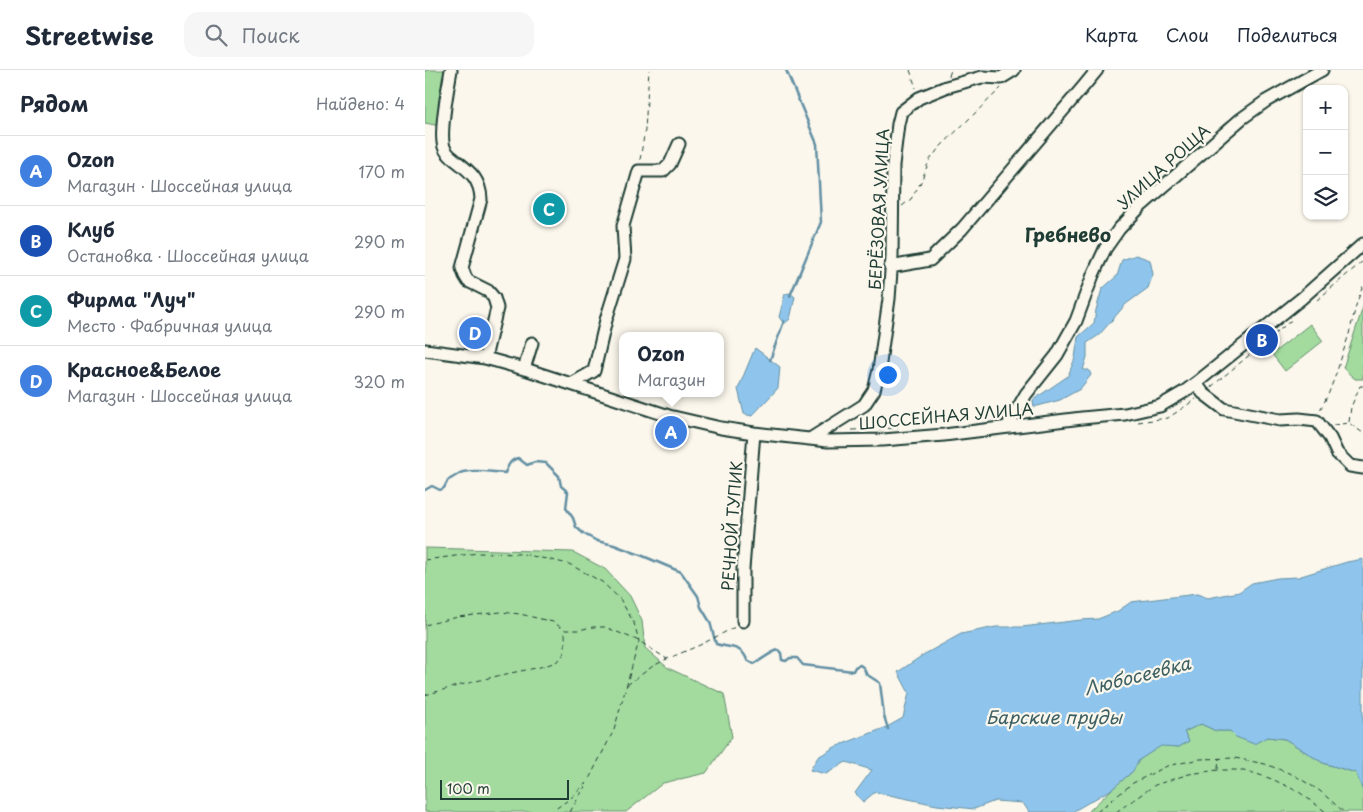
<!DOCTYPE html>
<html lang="ru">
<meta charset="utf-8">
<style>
body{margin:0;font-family:"Playpen Sans",sans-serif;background:#f6f6f7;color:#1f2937}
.controls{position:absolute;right:15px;top:15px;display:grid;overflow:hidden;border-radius:10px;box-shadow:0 1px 4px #0004}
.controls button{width:45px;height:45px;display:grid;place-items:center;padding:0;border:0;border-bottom:1px solid #e0e1e3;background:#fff;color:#1f2937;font:25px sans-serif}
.scale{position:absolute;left:15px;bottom:12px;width:129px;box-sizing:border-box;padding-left:5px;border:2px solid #1f3d34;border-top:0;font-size:14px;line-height:18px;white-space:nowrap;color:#1f3d34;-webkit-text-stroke:4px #fbf7ec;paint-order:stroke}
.you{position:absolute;left:462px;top:304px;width:18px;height:18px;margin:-12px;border:4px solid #fff;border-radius:50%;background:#1a73e8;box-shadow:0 0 0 8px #1a73e833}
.badge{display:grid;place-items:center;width:32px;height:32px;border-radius:50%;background:#0b8043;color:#fff;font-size:16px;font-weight:700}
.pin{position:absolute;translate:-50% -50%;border:2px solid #fff;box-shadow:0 1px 5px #0006}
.popup{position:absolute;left:194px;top:262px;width:105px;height:65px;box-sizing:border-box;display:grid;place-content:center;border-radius:10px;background:#fff;filter:drop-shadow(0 1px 4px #0005);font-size:16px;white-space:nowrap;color:#747a83}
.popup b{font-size:19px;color:#1f2937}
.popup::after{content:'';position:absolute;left:50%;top:100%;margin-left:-10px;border:10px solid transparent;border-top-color:#fff}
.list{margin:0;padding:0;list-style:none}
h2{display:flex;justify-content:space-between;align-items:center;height:65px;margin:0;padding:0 20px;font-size:21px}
h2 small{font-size:16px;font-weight:400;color:#747a83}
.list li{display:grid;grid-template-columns:32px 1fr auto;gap:15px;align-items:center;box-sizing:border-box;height:70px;padding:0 20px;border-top:1px solid #e0e1e3}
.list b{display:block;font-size:19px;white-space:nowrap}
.list p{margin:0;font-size:16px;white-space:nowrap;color:#747a83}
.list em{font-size:16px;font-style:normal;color:#747a83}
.icon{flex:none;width:28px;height:28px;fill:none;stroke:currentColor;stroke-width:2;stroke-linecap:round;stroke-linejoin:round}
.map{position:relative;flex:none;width:938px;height:742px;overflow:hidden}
header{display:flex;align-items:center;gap:30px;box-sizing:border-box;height:70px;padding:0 25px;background:#fff;border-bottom:1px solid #e0e1e3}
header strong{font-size:24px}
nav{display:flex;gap:28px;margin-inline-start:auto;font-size:18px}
.search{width:350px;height:45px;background:#f6f6f7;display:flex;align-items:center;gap:12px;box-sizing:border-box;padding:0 18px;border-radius:15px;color:#747a83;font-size:19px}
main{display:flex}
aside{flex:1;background:#fff}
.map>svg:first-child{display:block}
.green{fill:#a3db9f;stroke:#618c6a}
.water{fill:#8fc5ed;stroke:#628fa3}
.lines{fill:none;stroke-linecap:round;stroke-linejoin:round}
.stream{stroke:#628fa3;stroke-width:2.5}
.minor-casing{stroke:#1f3d34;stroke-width:15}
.path{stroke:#1f3d34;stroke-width:1;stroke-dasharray:5 4;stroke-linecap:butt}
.minor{stroke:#fbf7ec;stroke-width:11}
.labels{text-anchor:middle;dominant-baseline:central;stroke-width:4.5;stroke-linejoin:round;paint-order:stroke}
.street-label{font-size:16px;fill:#1f3d34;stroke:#fbf7ec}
.water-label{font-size:18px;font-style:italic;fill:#3b5f62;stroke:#fbf7ec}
.quarter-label{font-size:19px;font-weight:bold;fill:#1f3d34;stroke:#fbf7ec}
</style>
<header>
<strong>Streetwise</strong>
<div class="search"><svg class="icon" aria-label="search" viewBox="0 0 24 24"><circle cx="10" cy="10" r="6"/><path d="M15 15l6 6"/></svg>Поиск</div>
<nav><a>Карта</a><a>Слои</a><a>Поделиться</a></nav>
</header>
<main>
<aside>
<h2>Рядом<small>Найдено: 4</small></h2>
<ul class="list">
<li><span class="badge" style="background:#3f7fe0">A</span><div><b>Ozon</b><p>Магазин · Шоссейная улица</p></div><em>170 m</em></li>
<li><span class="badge" style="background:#1a4fb4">B</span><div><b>Клуб</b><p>Остановка · Шоссейная улица</p></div><em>290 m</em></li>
<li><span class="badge" style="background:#0f9aa8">C</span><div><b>Фирма &quot;Луч&quot;</b><p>Место · Фабричная улица</p></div><em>290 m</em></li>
<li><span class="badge" style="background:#3f7fe0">D</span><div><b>Красное&amp;Белое</b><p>Магазин · Шоссейная улица</p></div><em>320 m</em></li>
</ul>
</aside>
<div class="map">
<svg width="938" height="742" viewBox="0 0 938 742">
<rect width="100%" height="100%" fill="#fbf7ec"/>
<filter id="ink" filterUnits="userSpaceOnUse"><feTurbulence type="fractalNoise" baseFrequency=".02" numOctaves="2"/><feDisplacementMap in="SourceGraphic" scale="10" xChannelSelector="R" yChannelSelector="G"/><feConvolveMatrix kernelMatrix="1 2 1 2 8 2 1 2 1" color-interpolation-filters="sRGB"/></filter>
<g filter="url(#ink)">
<!-- green -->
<path class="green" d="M0,0H22L15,56L0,53Z
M938,237V309H930L918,298Z
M885,254L898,271L860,301L847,284Z
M0,478L148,482L180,499L205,526L217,551L220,578L243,598L299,624L307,667L281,703L238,713L201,742H0Z
M776,654L791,661H805L811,667H842L860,669L898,693L931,703L938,721V742H663L687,719L708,701L714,690L736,675L754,677L764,671L759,662Z"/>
<!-- water -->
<path class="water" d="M711,185L725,190L728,204L723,218L701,234L674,265L662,273V287L658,300H664L666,305L655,319L635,330L609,337L608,330L643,306L650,288L653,267L669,253L671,240L677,219L692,206L697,190Z
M365,223L370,227L365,249L359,254L354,247L360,224Z
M330,278L355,297L353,318L327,346L319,344L313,319Z
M938,489V721L931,703L898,693L860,669L842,667L829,674L811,667L805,661H791L776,654L759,662L764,671L754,677L736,676L714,690L708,701L687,719L647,742H604L598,733L570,731L549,739L512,735L450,722L438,732L430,723L447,700L421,692L401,704L385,700L393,687L410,677L462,657L478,648L484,623L473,602L498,585L536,564L571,557H597L656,550L673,549L693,541L706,532L772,524L783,528L814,522L827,513L853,508L873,507L922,492Z"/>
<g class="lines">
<!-- stream -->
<path class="stream" d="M361,0L392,74L396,152L365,226
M345,290L359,251
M0,420L7,416L15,420L19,418L23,410C29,408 33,403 38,402C52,399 66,402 80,403C83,396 85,390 93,388L102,395L110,392L121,393L134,406L136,416L143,422L141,438L148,448L151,457L159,464L172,471L189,475L218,486L256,502L273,526L276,537L285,552L291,574C303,578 317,575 322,590L329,594C338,589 344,583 353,580L356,583L357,590L361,591L365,588H372L378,595L428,601L430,597L435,595L439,598L441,604L455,613L459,646L463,659"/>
<defs>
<path id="minor" d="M26,0C23,18 14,62 19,77C21,83 25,86 29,89C44,101 55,108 56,129L37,198L40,206L43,211L63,221L69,228L72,238L60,288
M465,197L505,190L537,159L658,17L672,0
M0,280L60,288L103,300L244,346L296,358L329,363L403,371L458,370L519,365L657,348L700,344L735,336L759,322L771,313L877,228L938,174
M99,299L107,273
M771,313L778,323L799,339L855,350L874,349L892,351L905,368L912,383L925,396L938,398
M146,314L169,301L181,250L200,189L198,156L214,101H238L245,94L254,74
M582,357L601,324L632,285L651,251L668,205L680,179L694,159L716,136L816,49L841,31L897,0
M385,369L439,335L449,320L454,300L464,229L467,187L468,95L473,54L476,42L494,28L521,17L557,7L576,8L589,0
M318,551V499L329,363"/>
</defs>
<!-- minor casing -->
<use href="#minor" class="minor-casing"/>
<!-- path -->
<path class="path" d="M485,0L491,18
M524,6L526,0
M215,90L220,60L224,0
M477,136L486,129L496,112L504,91L514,78L576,18
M892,230L938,191
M786,317L869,248
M895,340L903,325L911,304L924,264L932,232L938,216
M713,352L743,348L771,329
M924,352L926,337L935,316H938
M908,355L924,353L938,363
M427,360L473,358
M0,490L53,483L98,484L144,494L177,512L195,529L209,553L214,571L189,660L163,711L146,728L126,742
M0,555L33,547L76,542L95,544L128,552L140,560H153L168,557H180L214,571L242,589
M202,615L228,596L242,589L275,575L310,557
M0,625C28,617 57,609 86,603C99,600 123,597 134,590C142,585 140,569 140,561
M793,699L794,688
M145,742L162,713
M672,742L708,713L742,696L775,689L810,688L840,694L869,705L895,721L919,742
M691,742L730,715L764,704L793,700H819L847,709L874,722L901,742"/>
<!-- minor -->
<use href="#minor" class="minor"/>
</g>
</g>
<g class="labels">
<!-- street labels -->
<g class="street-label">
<text transform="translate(738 96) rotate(-42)">УЛИЦА РОЩА</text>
<text transform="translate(453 139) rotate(-87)">БЕРЁЗОВАЯ УЛИЦА</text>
<text transform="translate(521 345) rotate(-5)">ШОССЕЙНАЯ УЛИЦА</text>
<text transform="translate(306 456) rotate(-86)">РЕЧНОЙ ТУПИК</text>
</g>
<!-- water labels -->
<g class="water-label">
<text transform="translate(712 605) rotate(-14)">Любосеевка</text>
<text x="629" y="646">Барские пруды</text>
</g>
<!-- quarter labels -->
<g class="quarter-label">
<text x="643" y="164">Гребнево</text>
</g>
</g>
</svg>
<div class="controls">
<button>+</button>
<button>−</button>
<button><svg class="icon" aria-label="layers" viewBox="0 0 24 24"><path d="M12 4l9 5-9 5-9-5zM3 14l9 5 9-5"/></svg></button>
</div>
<div class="scale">100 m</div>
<div class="you"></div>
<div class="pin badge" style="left:246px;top:362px;background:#3f7fe0">A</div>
<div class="popup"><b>Ozon</b>Магазин</div>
<div class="pin badge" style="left:837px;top:270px;background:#1a4fb4">B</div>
<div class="pin badge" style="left:124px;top:139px;background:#0f9aa8">C</div>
<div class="pin badge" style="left:50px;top:263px;background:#3f7fe0">D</div>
</div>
</main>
